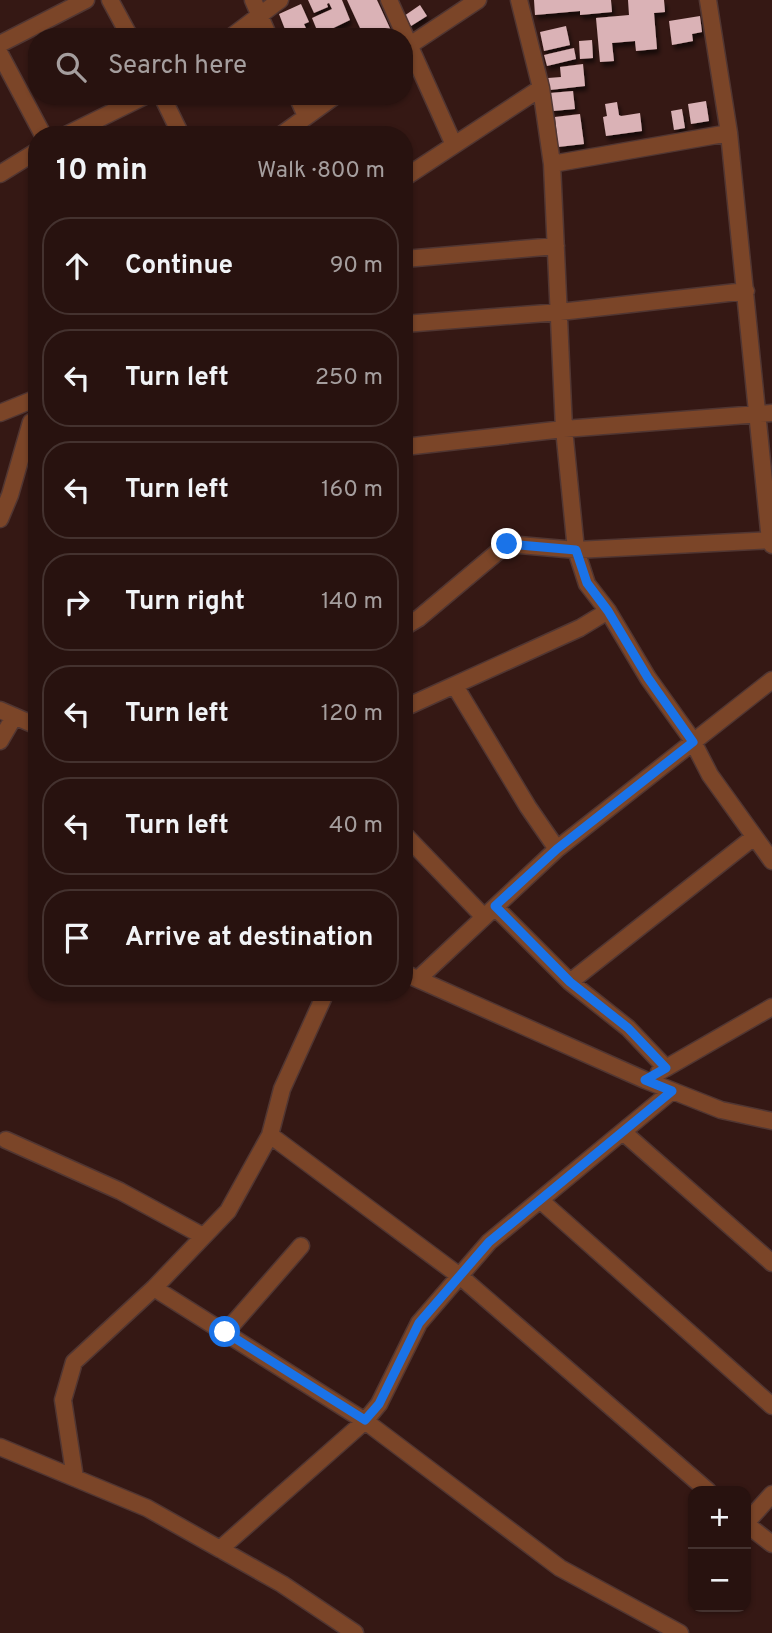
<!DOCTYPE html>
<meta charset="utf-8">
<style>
body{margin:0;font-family:Overpass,sans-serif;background:#301b18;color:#f1f3f6}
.controls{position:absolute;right:21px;bottom:21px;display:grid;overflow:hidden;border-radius:14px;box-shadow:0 2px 5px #0004}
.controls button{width:63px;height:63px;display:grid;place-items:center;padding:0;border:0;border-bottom:2px solid #44322f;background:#28120f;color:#f1f3f6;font:35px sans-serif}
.stop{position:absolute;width:21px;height:21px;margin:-16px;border:5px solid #1a73e8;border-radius:50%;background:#fff}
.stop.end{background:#1a73e8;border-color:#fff;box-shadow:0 2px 7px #0008}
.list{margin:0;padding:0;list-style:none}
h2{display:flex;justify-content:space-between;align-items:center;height:91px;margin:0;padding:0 28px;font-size:30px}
h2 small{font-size:23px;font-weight:400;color:#a59e9e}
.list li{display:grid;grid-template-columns:46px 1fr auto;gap:21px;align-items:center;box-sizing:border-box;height:98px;margin:0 14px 14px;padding:0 14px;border:2px solid #44322f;border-radius:28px}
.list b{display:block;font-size:26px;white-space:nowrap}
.list em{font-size:23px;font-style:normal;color:#a59e9e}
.icon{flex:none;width:38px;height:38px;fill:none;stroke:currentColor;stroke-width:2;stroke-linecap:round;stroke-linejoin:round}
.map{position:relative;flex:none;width:772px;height:1633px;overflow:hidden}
.search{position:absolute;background:#28120f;box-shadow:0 2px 5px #0004;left:28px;top:28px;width:385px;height:77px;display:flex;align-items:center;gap:18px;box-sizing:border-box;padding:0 24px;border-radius:28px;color:#a59e9e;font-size:26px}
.panel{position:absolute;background:#28120f;box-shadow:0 2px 5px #0004;left:28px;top:126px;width:385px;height:875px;border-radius:28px}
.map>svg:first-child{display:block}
.building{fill:#dab2b6;filter:url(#shadow)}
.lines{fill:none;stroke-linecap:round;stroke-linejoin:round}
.minor-casing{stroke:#513632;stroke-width:19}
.minor{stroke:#7b4528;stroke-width:16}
.route{stroke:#1a73e8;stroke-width:9}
</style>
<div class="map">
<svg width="772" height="1633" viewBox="0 0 772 1633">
<defs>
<filter id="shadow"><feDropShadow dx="2.5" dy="4.5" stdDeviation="2" flood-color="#0009"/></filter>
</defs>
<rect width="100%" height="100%" fill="#351814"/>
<!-- building -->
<path class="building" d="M308,0H342L350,20L319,35L312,18L332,9L329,3L327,4L328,7L314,13Z
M347,0H377L394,37H362L358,29L360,28Z
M534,0H611L612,12L580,15V11L535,15Z
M628,0H664L665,12L654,13L657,49L636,51L635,41L612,43L614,61L600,62L596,18L629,15Z
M301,4L309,22L304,24L310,37H288L279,14Z
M420,5L427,16L411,26L404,16Z
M700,16L702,32L692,34L693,41L672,45L669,21Z
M566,26L570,45L544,51L540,32Z
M592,40L593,58L580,59L579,41Z
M574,48L576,59L547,66L544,55Z
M583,64L585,86L550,90L548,78L561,77L560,67Z
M573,91L575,109L553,111L550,93Z
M706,101L709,121L691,124L688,104Z
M617,102L619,115L621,116L640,113L642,131L606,136L603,117L607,116L605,104Z
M682,109L685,128L674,130L671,111Z
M580,114L584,144L558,147L555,117Z"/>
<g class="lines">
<defs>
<path id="minor" d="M110,0L130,37
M253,0L269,37
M389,0L454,145
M519,0L541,88L552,164L564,429L576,550L587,584L608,611L648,678L691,738L710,775L772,861
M708,0L729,133L770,541L772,545
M231,37L280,0
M0,44L86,0
M404,49L478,0
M0,54L43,135
M162,96L181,135
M297,96L306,116
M66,135L145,96
M281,135L335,96
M552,164L729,133
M0,174L37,151
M404,178L541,88
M404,259L556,246
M404,324L560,312L746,291
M0,413L37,398
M404,447L564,429L772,413
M0,519L10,495L31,422L37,424
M404,627L419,618L507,544L576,550L772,540
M455,686L528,807L557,849
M404,708L580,628L608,611
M0,710L37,726
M0,741L14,717
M404,834L484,917
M495,907L570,982L628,1028L666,1068
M404,973L645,1080L721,1110L772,1121
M418,979L557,849L772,680
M570,982L754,837
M659,1072L772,1007
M623,1132L772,1263
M270,1135L461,1277L708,1491
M6,1140L120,1191L203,1236
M540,1200L772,1406
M154,1288L365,1421L560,1568L680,1633
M225,1333L301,1246
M0,1447L147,1508L282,1584L355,1633
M75,1478L63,1400L74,1362L154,1288L228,1211L270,1135L282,1089L326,992
M746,1523L772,1494
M746,1524L772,1544
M220,1549L365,1421L379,1404L419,1323L489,1242L672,1091"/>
</defs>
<!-- minor casing -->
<use href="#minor" class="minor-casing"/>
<!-- minor -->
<use href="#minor" class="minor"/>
</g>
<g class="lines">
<!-- route -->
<path class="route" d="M225,1332L365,1420L379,1404L419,1323L489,1242L672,1091L645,1080L666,1068L628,1028L570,982L495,906L557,849L693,742L648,678L608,611L587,583L576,550L507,544"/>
</g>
</svg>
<div class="controls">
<button>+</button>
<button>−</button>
</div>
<div class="stop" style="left:225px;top:1332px"></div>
<div class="stop end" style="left:507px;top:544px"></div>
<div class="search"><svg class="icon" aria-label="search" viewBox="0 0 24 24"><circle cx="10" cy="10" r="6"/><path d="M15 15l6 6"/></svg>Search here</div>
<section class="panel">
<h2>10 min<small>Walk · 800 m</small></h2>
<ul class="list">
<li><svg class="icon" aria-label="ahead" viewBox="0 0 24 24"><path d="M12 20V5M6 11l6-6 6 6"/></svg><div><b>Continue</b></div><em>90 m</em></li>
<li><svg class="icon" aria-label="left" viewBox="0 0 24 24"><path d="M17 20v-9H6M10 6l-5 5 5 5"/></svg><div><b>Turn left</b></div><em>250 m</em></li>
<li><svg class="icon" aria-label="left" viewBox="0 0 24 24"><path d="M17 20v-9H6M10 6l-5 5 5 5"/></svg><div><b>Turn left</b></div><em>160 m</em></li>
<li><svg class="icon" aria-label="right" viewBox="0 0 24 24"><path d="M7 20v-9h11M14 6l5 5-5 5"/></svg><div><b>Turn right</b></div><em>140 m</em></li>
<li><svg class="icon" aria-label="left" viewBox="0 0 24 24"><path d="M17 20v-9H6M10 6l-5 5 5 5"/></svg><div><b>Turn left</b></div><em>120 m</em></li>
<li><svg class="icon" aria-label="left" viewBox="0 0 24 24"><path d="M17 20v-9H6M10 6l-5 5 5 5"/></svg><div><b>Turn left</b></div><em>40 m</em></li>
<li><svg class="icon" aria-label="arrive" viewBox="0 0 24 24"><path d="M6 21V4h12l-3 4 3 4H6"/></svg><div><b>Arrive at destination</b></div></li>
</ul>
</section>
</div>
